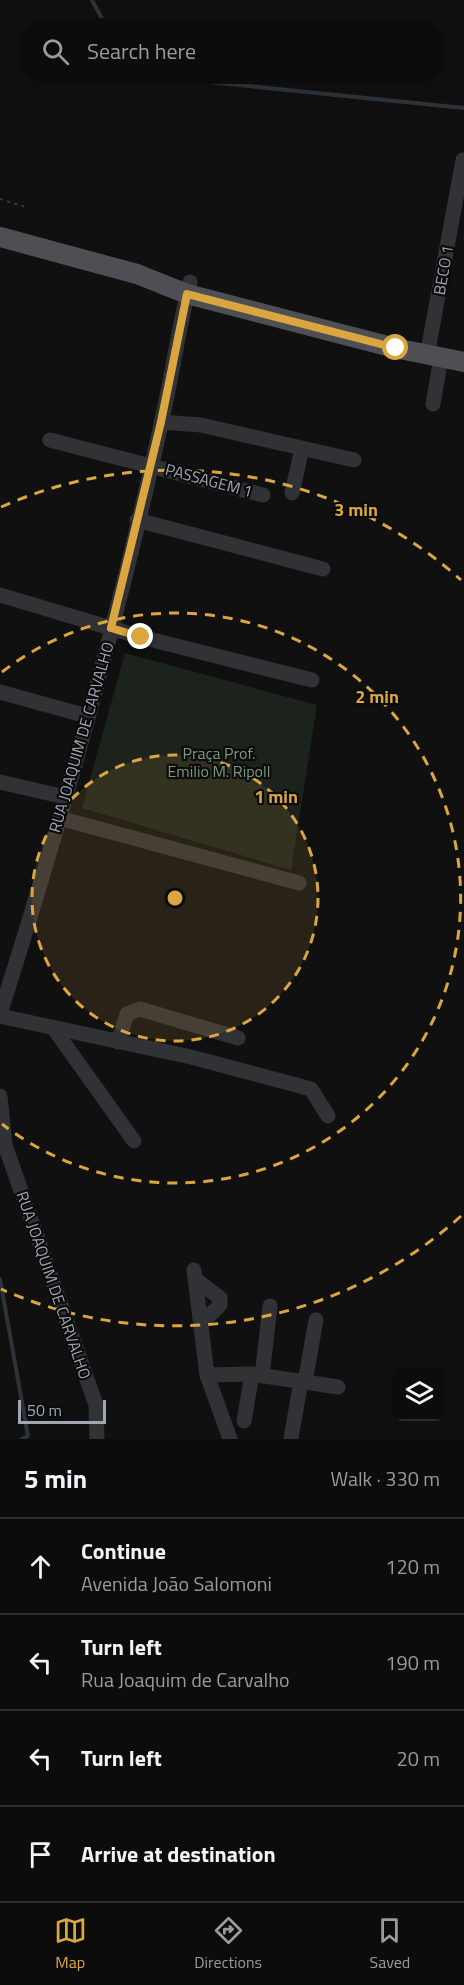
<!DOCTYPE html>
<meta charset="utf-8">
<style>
body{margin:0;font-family:"Titillium Web",sans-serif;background:#151516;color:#f1f3f6}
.controls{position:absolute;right:18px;bottom:18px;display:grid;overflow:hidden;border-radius:12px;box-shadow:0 6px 24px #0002}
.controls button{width:54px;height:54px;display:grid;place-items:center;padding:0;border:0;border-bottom:2px solid #2c2c2e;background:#0c0c0d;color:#f1f3f6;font:30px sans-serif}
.scale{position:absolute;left:18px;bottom:15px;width:88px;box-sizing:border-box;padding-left:6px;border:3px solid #a2a6b0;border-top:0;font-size:16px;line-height:21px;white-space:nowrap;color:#a2a6b0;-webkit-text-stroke:4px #0b0b0c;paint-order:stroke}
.stop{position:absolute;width:18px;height:18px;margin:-14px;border:4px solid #daa63f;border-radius:50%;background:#fff}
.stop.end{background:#daa63f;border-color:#fff;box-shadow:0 2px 6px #0008}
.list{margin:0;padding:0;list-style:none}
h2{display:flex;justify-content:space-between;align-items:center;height:78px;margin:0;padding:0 24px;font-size:26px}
h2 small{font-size:20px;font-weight:400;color:#9a9b9d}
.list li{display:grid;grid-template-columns:39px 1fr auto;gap:18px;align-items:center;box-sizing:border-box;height:96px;padding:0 24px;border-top:2px solid #2c2c2e}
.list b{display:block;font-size:22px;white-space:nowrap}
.list p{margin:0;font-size:20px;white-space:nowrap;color:#9a9b9d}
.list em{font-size:20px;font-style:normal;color:#9a9b9d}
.icon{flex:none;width:33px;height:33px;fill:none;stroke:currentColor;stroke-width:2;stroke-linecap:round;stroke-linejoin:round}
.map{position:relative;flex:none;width:464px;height:1439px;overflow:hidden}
.search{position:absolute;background:#0c0c0d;box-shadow:0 6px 24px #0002;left:18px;right:18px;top:18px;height:66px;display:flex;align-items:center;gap:15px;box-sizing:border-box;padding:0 21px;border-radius:33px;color:#9a9b9d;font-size:22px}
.sheet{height:462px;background:#0c0c0d}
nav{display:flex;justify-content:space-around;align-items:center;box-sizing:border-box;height:84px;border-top:2px solid #2c2c2e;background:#0c0c0d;font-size:16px;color:#9a9b9d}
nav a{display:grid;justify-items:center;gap:3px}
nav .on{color:#daa63f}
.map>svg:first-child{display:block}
.green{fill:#1c231d}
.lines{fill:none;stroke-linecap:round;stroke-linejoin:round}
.stream{stroke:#2d3439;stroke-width:4}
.path{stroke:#37393c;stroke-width:2;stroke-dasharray:3 4.5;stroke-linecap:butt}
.minor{stroke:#313235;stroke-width:15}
.major{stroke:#4d4f54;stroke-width:20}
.route{stroke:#daa63f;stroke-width:8}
.ring{fill:none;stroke:#daa63f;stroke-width:3;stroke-dasharray:10 8}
.labels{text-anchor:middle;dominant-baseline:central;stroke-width:4.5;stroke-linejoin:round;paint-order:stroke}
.street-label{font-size:16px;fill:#a2a6b0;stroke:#0b0b0c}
.park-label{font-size:16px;fill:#7b997d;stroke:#0b0b0c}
.centre{fill:#daa63f;stroke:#0b0b0c;stroke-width:3}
.ring-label{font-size:18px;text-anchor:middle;font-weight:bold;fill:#daa63f;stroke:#0b0b0c;stroke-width:4.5;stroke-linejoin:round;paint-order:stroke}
</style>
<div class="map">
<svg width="464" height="1439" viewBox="0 0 464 1439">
<rect width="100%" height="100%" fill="#101011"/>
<!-- green -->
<path class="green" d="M125,653L317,705L291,870L82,808Z"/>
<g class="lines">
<!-- stream -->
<path class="stream" d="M92,0L107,28
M130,74L464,108
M0,1279L28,1436L22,1439"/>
<!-- path -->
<path class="path" d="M0,199L29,208"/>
<!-- minor -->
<path class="minor" d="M429,345L463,160
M433,404L441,358
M161,422L201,425L354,460
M50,440L263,495
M292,493L302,448
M137,520L323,569
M0,595L141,637L312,680
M0,692L87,716
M0,782L65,797
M59,818L299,883
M0,1014C62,819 118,620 162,420C172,374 179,328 190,282
M0,1016L191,1057L311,1089L328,1116
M54,1029L134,1141
M118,1042L127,1014L140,1009L238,1038
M0,1096L5,1145L96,1405L97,1439
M194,1270L207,1375L230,1439
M195,1279L220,1298V1305L201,1324
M207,1375L252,1374L338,1387
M262,1376L270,1306
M305,1382L316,1320
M244,1421L252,1374
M291,1438L301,1381"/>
<!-- major -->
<path class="major" d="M0,237L137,274L187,294L395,348L464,362"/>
</g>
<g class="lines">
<!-- route -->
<path class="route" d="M141,637L111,628L161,422L187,294L396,348"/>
</g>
<!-- distance rings -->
<circle cx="175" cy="898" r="143" fill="#daa63f" fill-opacity=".12"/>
<g class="ring">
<circle cx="175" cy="898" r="143"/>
<path d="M2 672A285 285 0 1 1 2 1124"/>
<path d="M461 1216A428 428 0 0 1 1 1289M1 507A428 428 0 0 1 461 580"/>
</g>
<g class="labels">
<!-- street labels -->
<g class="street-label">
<text transform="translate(443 270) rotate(-80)">BECO 1</text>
<text transform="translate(209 480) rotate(15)">PASSAGEM 1</text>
<text transform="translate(81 737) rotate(-74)">RUA JOAQUIM DE CARVALHO</text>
<text transform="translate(54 1285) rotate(71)">RUA JOAQUIM DE CARVALHO</text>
</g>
<!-- park labels -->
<g class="park-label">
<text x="219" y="753">Praça Prof.<tspan x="219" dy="18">Emilio M. Ripoll</tspan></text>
</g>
</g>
<circle cx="175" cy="898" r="9" class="centre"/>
<g class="ring-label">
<text x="356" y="516">3 min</text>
<text x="377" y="703">2 min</text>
<text x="276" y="803">1 min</text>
</g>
</svg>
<div class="controls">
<button><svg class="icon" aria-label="layers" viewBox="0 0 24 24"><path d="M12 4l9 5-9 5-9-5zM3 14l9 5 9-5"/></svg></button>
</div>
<div class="scale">50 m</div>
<div class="stop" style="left:396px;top:348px"></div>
<div class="stop end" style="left:141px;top:637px"></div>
<div class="search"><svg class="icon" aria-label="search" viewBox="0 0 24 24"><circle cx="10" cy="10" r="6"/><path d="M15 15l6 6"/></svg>Search here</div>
</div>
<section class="sheet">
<h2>5 min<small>Walk · 330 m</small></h2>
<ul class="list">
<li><svg class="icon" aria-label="ahead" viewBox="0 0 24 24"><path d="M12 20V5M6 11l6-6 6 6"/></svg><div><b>Continue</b><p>Avenida João Salomoni</p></div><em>120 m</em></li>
<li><svg class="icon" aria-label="left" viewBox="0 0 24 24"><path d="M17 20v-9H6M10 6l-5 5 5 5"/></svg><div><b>Turn left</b><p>Rua Joaquim de Carvalho</p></div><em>190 m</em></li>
<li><svg class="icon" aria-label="left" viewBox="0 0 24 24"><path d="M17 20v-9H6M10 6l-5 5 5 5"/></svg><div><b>Turn left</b></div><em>20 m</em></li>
<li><svg class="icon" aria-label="arrive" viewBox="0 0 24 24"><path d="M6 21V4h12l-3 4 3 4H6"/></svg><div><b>Arrive at destination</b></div></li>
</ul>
</section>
<nav>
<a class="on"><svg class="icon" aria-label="map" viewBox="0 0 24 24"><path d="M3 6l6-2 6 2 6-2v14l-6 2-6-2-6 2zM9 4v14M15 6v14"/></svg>Map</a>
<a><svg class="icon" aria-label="directions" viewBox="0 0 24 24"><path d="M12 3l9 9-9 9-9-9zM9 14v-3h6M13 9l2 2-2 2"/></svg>Directions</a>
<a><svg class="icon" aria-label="saved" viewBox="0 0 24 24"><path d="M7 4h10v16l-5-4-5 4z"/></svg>Saved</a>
</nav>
